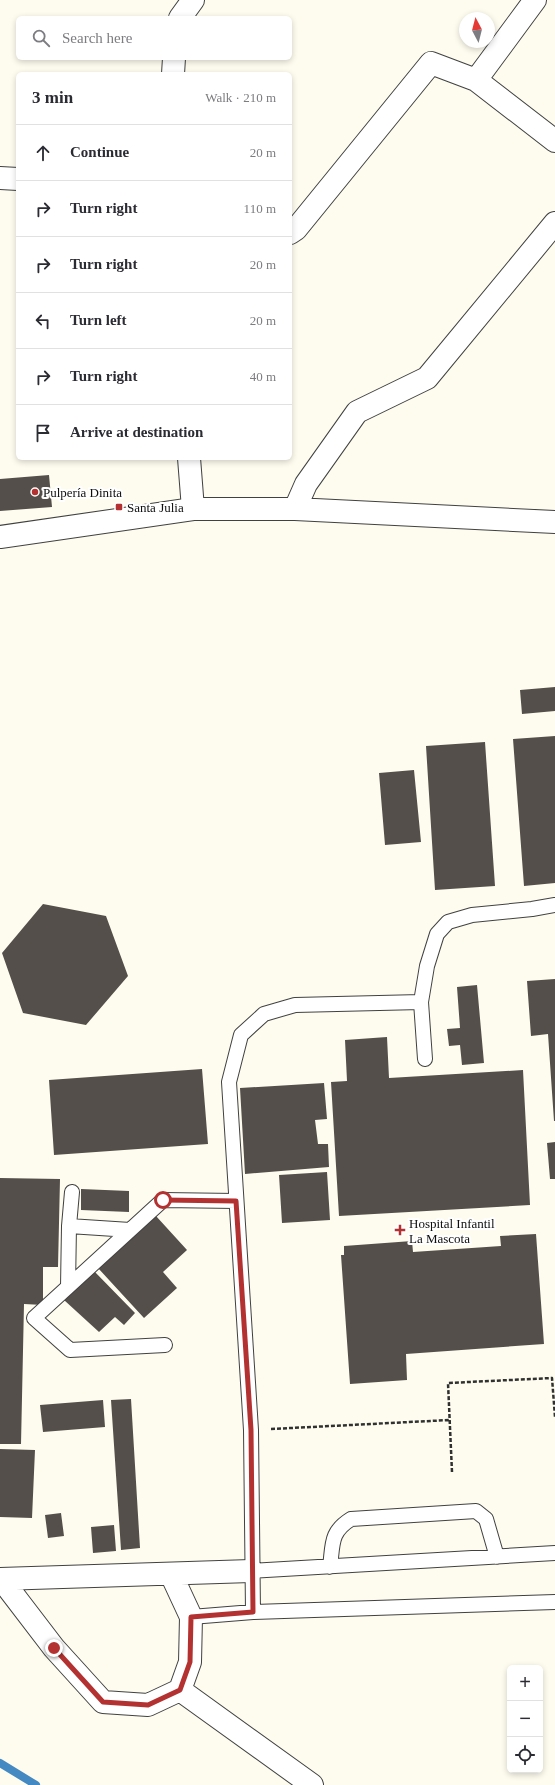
<!DOCTYPE html>
<meta charset="utf-8">
<style>
body{margin:0;font-family:"Times New Roman",serif;background:#f2f2f3;color:#2b2b33}
.controls{position:absolute;right:12px;bottom:12px;display:grid;overflow:hidden;border-radius:6px;box-shadow:0 2px 6px #0003}
.controls button{width:36px;height:36px;display:grid;place-items:center;padding:0;border:0;border-bottom:1px solid #e1e1e2;background:#fff;color:#2b2b33;font:20px sans-serif}
.compass{position:absolute;left:459px;top:12px;width:36px;height:36px;border-radius:50%;background:#fff;box-shadow:0 2px 6px #0003;rotate:353deg}
.stop{position:absolute;width:12px;height:12px;margin:-9px;border:3px solid #b33231;border-radius:50%;background:#fff}
.stop.end{background:#b33231;border-color:#fff;box-shadow:0 1px 4px #0008}
.list{margin:0;padding:0;list-style:none}
h2{display:flex;justify-content:space-between;align-items:center;height:52px;margin:0;padding:0 16px;font-size:17px}
h2 small{font-size:13px;font-weight:400;color:#7c7c81}
.list li{display:grid;grid-template-columns:26px 1fr auto;gap:12px;align-items:center;box-sizing:border-box;height:56px;padding:0 16px;border-top:1px solid #e1e1e2}
.list b{display:block;font-size:15px;white-space:nowrap}
.list em{font-size:13px;font-style:normal;color:#7c7c81}
.icon{flex:none;width:22px;height:22px;fill:none;stroke:currentColor;stroke-width:2;stroke-linecap:round;stroke-linejoin:round}
.map{position:relative;flex:none;width:555px;height:1785px;overflow:hidden}
.search{position:absolute;background:#fff;box-shadow:0 2px 6px #0003;left:16px;top:16px;width:276px;height:44px;display:flex;align-items:center;gap:10px;box-sizing:border-box;padding:0 14px;border-radius:6px;color:#7c7c81;font-size:15px}
.panel{position:absolute;background:#fff;box-shadow:0 2px 6px #0003;left:16px;top:72px;width:276px;height:388px;border-radius:6px}
.map>svg:first-child{display:block}
.lines{fill:none;stroke-linecap:round;stroke-linejoin:round}
.stream{stroke:#4589c2;stroke-width:8}
.building{fill:#554f4b}
.service-casing{stroke:#414141;stroke-width:16}
.minor-casing{stroke:#414141;stroke-width:24}
.path{stroke:#303030;stroke-width:2.5;stroke-dasharray:4 2;stroke-linecap:butt}
.service{stroke:#fff;stroke-width:14}
.minor{stroke:#fff;stroke-width:22}
.route{stroke:#b33231;stroke-width:5}
.poi-dot{fill:#b33231;stroke:#fff;stroke-width:1.5}
.labels{text-anchor:middle;dominant-baseline:central;stroke-width:4;stroke-linejoin:round;paint-order:stroke}
.poi-label{font-size:13px;fill:#0e0e0e;stroke:#fff;text-anchor:start}
</style>
<div class="map">
<svg width="555" height="1785" viewBox="0 0 555 1785">
<rect width="100%" height="100%" fill="#fefcef"/>
<g class="lines">
<!-- stream -->
<path class="stream" d="M0,1763L36,1785"/>
</g>
<!-- building -->
<path class="building" d="M49,475L52,507L0,511V479Z
M555,687V711L522,714L520,690Z
M555,736V883L524,886L513,739Z
M485,742L495,886L435,890L426,746Z
M414,770L421,842L385,845L379,773Z
M43,904L106,916L128,976L86,1025L23,1013L2,953Z
M555,979V1121H554L548,1034L531,1036L527,981Z
M477,985L484,1063L462,1065L460,1045L449,1046L447,1029L460,1028L457,987Z
M387,1037L389,1078L523,1070L530,1205L339,1216L331,1082L347,1081L345,1040Z
M202,1069L208,1144L54,1155L49,1080Z
M324,1083L327,1119L315,1120L318,1144H328L329,1167L245,1174L240,1088Z
M555,1142V1179H550L547,1143Z
M327,1172L330,1220L282,1223L279,1175Z
M0,1178L60,1179L58,1267H43V1305L24,1304L21,1444H0Z
M81,1189L129,1191V1212L81,1210Z
M156,1216L187,1250L163,1272L177,1288L144,1318L98,1268Z
M536,1234L544,1344L406,1354L407,1380L350,1384L341,1255H344V1246L412,1241L413,1252L501,1246L500,1236Z
M94,1271L135,1313L124,1325L115,1317L99,1332L64,1300Z
M131,1399L140,1548L121,1550L111,1400Z
M103,1400L105,1427L43,1432L40,1405Z
M0,1449L35,1450L32,1518L0,1517Z
M61,1513L64,1536L48,1538L45,1515Z
M114,1525L116,1551L93,1553L91,1527Z"/>
<g class="lines">
<defs>
<path id="service" d="M421,1002L427,966L437,934L448,922L472,915L532,909L555,905
M72,1192L69,1226L130,1230
M68,1287L69,1226
M165,1345L70,1350L34,1318L163,1200L236,1201
M330,1567C333,1544 330,1532 351,1519L476,1511L486,1519L497,1557
M251,1571L555,1553
M253,1612L251,1430L229,1082L241,1035L264,1014L295,1005L421,1002L425,1059
M191,1617L253,1612L555,1602"/>
<path id="minor" d="M535,0L476,80L555,141
M180,18L193,0
M173,74L174,58
M0,178L18,179
M290,233L296,229L431,63L476,80
M189,458L193,509
M295,509L306,484L357,412L427,378L555,223
M0,537L193,509H295L555,522
M0,1579L251,1571
M2,1580L54,1648L103,1702L148,1705L180,1690L190,1662L191,1617L171,1574
M180,1690L312,1785"/>
</defs>
<!-- service casing -->
<use href="#service" class="service-casing"/>
<!-- minor casing -->
<use href="#minor" class="minor-casing"/>
<!-- path -->
<path class="path" d="M271,1429L450,1420
M452,1472L448,1383L552,1378L555,1417"/>
<!-- service -->
<use href="#service" class="service"/>
<!-- minor -->
<use href="#minor" class="minor"/>
</g>
<g class="lines">
<!-- route -->
<path class="route" d="M54,1648L103,1702L148,1705L180,1690L190,1662L191,1617L253,1612L251,1430L236,1201L163,1200"/>
</g>
<!-- markers -->
<g class="poi-dot">
<circle cx="35" cy="492" r="4"/>
<rect x="115" y="503" width="8" height="8" rx="2"/>
<path d="M398 1224h4v4h4v4h-4v4h-4v-4h-4v-4h4z"/>
</g>
<g class="labels">
<!-- poi labels -->
<g class="poi-label">
<text x="43" y="492">Pulpería Dinita</text>
<text x="127" y="507">Santa Julia</text>
<text x="409" y="1223">Hospital Infantil<tspan x="409" dy="15">La Mascota</tspan></text>
</g>
</g>
</svg>
<div class="controls">
<button>+</button>
<button>−</button>
<button><svg class="icon" aria-label="locate" viewBox="0 0 24 24"><circle cx="12" cy="12" r="6"/><path d="M12 2v4M12 18v4M2 12h4M18 12h4"/></svg></button>
</div>
<svg class="compass" viewBox="-18 -18 36 36"><path d="M0-13l5 13h-10z" fill="#e53935"/><path d="M0 13l5-13h-10z" fill="#7c7c81"/></svg>
<div class="stop" style="left:163px;top:1200px"></div>
<div class="stop end" style="left:54px;top:1648px"></div>
<div class="search"><svg class="icon" aria-label="search" viewBox="0 0 24 24"><circle cx="10" cy="10" r="6"/><path d="M15 15l6 6"/></svg>Search here</div>
<section class="panel">
<h2>3 min<small>Walk · 210 m</small></h2>
<ul class="list">
<li><svg class="icon" aria-label="ahead" viewBox="0 0 24 24"><path d="M12 20V5M6 11l6-6 6 6"/></svg><div><b>Continue</b></div><em>20 m</em></li>
<li><svg class="icon" aria-label="right" viewBox="0 0 24 24"><path d="M7 20v-9h11M14 6l5 5-5 5"/></svg><div><b>Turn right</b></div><em>110 m</em></li>
<li><svg class="icon" aria-label="right" viewBox="0 0 24 24"><path d="M7 20v-9h11M14 6l5 5-5 5"/></svg><div><b>Turn right</b></div><em>20 m</em></li>
<li><svg class="icon" aria-label="left" viewBox="0 0 24 24"><path d="M17 20v-9H6M10 6l-5 5 5 5"/></svg><div><b>Turn left</b></div><em>20 m</em></li>
<li><svg class="icon" aria-label="right" viewBox="0 0 24 24"><path d="M7 20v-9h11M14 6l5 5-5 5"/></svg><div><b>Turn right</b></div><em>40 m</em></li>
<li><svg class="icon" aria-label="arrive" viewBox="0 0 24 24"><path d="M6 21V4h12l-3 4 3 4H6"/></svg><div><b>Arrive at destination</b></div></li>
</ul>
</section>
</div>
